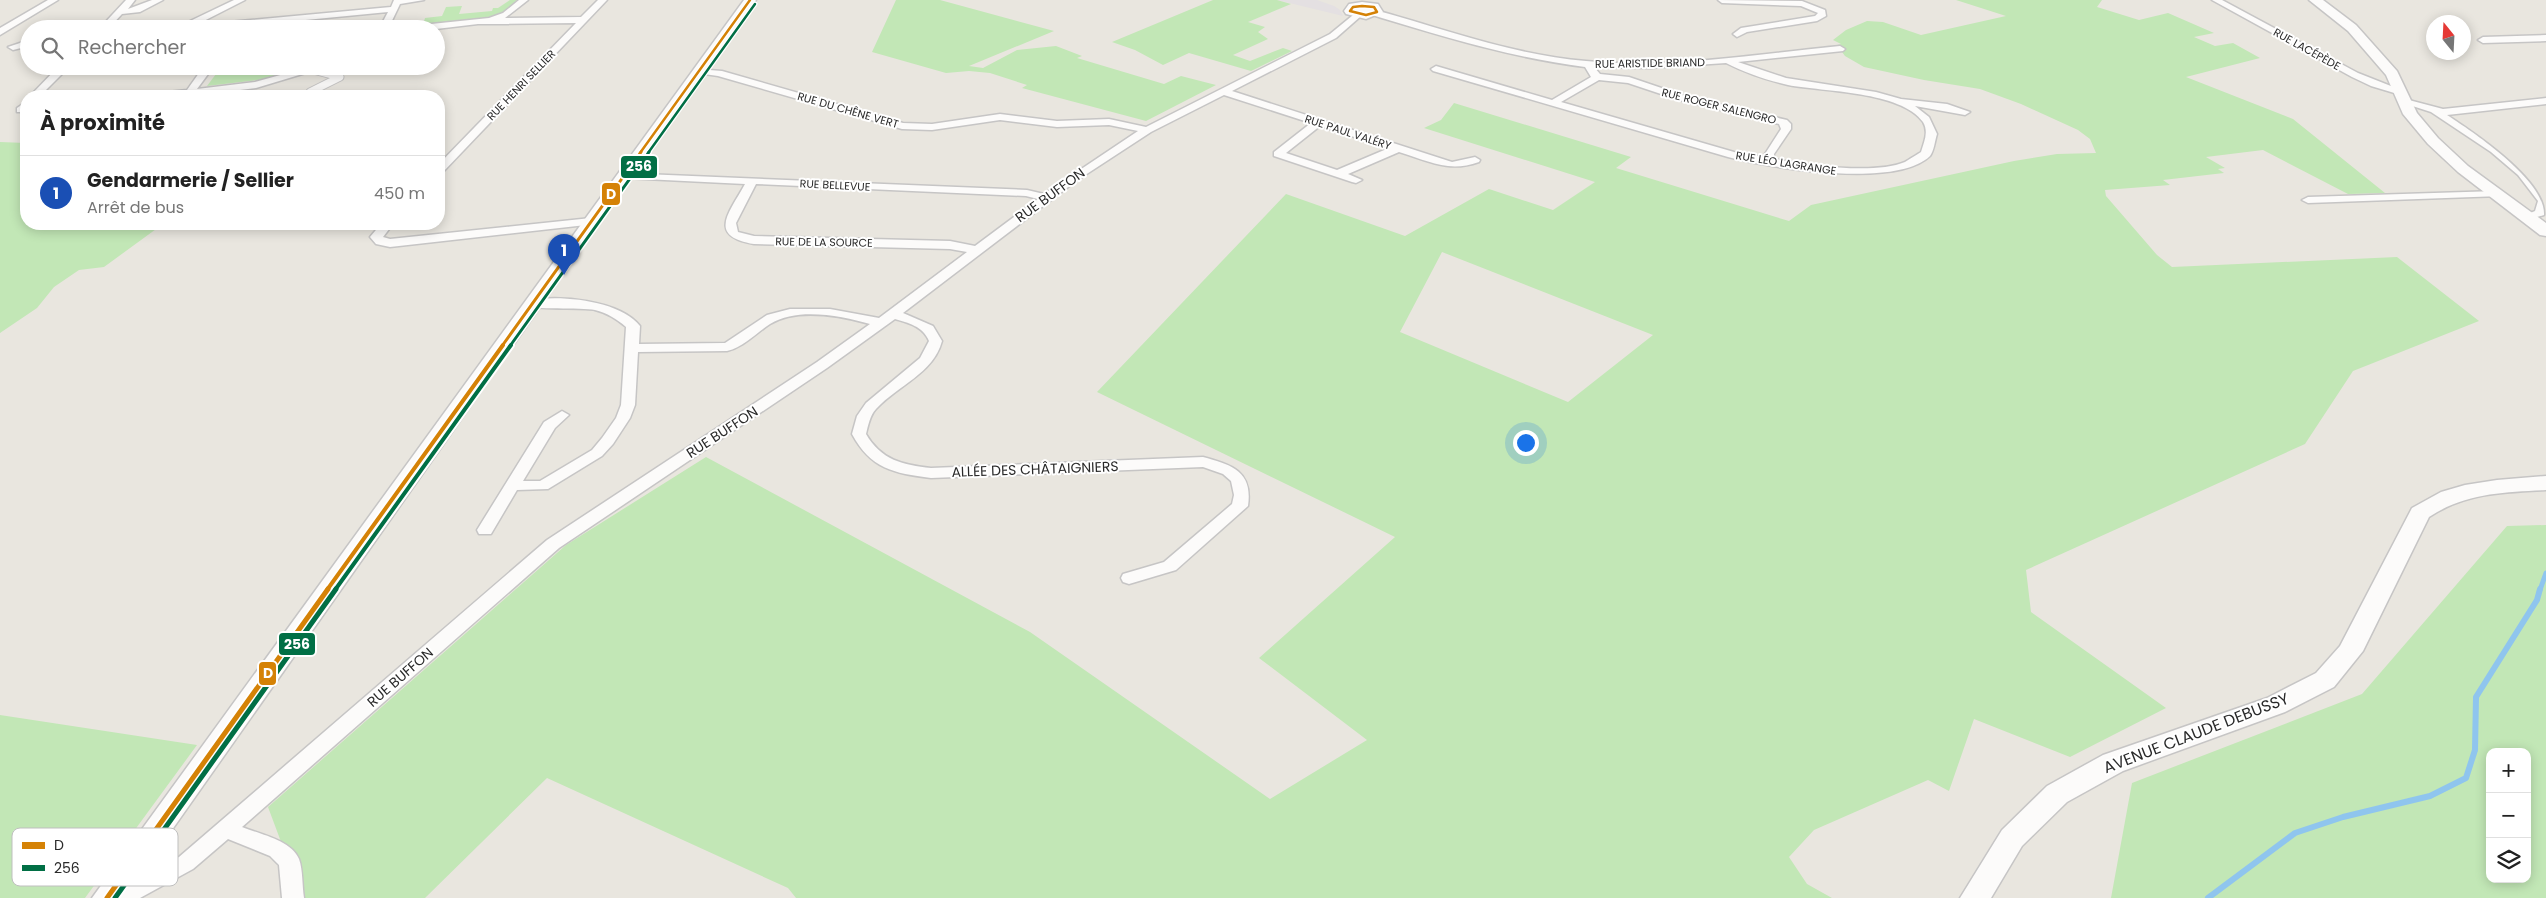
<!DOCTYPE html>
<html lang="fr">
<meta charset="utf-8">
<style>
body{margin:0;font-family:Poppins,sans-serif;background:#f6f6f6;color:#222}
.controls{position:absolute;right:15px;bottom:15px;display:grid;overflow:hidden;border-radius:10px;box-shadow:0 2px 12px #0003}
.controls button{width:45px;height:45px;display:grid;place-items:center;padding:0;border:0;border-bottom:1px solid #e0e0e0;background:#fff;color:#222;font:25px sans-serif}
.compass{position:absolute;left:2426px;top:15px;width:45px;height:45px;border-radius:50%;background:#fff;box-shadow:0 2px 12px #0003;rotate:342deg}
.you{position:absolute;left:1525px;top:442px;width:18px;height:18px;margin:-12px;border:4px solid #fff;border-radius:50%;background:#1a73e8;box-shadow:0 0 0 8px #1a73e833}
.badge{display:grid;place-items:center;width:32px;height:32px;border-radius:50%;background:#6d6c69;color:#fff;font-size:16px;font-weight:700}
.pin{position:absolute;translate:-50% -41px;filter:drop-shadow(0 1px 2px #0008)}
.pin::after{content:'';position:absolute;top:26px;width:18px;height:15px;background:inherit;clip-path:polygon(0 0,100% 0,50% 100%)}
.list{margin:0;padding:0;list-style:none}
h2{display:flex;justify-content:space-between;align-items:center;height:65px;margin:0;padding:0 20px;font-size:21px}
h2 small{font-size:16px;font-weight:400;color:#767676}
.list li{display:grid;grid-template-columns:32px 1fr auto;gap:15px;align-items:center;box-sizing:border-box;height:75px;padding:0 20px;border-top:1px solid #e0e0e0}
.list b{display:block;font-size:19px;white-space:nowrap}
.list p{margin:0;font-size:16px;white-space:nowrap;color:#767676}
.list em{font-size:16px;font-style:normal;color:#767676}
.icon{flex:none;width:28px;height:28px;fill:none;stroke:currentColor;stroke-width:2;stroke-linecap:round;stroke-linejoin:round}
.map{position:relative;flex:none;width:2546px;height:898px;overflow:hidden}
.search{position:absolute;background:#fff;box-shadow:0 2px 12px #0003;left:20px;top:20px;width:425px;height:55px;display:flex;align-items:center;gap:12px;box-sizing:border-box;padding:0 18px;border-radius:28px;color:#767676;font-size:19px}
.panel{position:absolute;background:#fff;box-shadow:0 2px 12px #0003;left:20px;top:90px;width:425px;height:140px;border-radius:20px}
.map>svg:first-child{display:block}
.industrial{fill:#e4e0e2}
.green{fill:#c2e7b6;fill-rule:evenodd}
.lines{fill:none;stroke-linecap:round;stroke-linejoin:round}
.stream-far1{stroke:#8fc5ee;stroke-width:5}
.stream{stroke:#8fc5ee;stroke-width:6}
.pedestrian-casing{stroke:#c6c5c5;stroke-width:9}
.minor-casing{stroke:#c6c5c5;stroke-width:3}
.secondary-casing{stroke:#c6c5c5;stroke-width:3}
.pedestrian{stroke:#fcfbfa;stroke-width:7}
.minor{fill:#fcfbfa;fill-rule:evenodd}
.secondary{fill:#fcfbfa;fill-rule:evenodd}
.bus-1-far3-casing{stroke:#fff;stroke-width:5}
.bus-1-far2-casing{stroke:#fff;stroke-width:6}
.bus-1-far1-casing{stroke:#fff;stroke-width:8}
.bus-1-casing{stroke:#fff;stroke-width:9}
.bus-2-far3-casing{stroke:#fff;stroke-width:5}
.bus-2-far2-casing{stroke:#fff;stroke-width:6}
.bus-2-far1-casing{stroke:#fff;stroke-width:8}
.bus-2-casing{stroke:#fff;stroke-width:9}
.bus-1-far3{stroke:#d58206;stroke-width:2.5}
.bus-1-far2{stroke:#d58206;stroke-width:3}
.bus-1-far1{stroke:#d58206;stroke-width:4}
.bus-1{stroke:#d58206;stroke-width:5}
.bus-2-far3{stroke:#016f45;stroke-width:2.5}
.bus-2-far2{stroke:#016f45;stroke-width:3}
.bus-2-far1{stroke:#016f45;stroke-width:4}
.bus-2{stroke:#016f45;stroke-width:5}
.labels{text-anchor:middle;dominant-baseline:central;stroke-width:4;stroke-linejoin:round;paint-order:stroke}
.far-street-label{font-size:11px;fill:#2a2a2a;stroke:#fff}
.street-label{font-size:14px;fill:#2a2a2a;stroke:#fff}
.near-street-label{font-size:16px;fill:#2a2a2a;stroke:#fff}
.key{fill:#fff;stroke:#bfbfbf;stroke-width:1}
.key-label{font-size:14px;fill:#2a2a2a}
.line-badge{stroke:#fff;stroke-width:2}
.badge-label{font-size:14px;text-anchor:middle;font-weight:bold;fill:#fff}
</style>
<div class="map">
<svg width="2546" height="898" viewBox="0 0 2546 898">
<rect width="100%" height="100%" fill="#e9e6df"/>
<!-- industrial -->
<path class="industrial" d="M1277,0H1317L1334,6L1340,10L1343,16Z"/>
<!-- green -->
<path class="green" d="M510,0H517L501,14L489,17L423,25L425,18L442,16L446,7L462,6L459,14L492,11L493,8H498Z
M896,0H940L1054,31L969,66L983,68L1017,50L1056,46L1082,56L1077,58L1164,84L1181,76L1216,85L1146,121L1022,88L1027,85L990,73L969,71L946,73L872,52Z
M1213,0H1277L1291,4L1248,22L1265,27L1258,32L1268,39L1233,55L1250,61L1283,48L1292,51L1251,71L1189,53L1163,65L1135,50L1112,42Z
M1956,0H2102L2097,7L2139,20L2168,13L2214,33L2194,37L2215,46L2233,43L2260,58L2186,77L2293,119L2385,193L2348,194L2263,150L2206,157L2225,168L2218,169L2224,173L2163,180L2170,185L2105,190L2106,196L2157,255L2172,267L2397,257L2479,321L2353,371L2305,444L2026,570L2031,612L2166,708L2070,757L1974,719L1949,791L1928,780L1814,830L1789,857L1807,884L1832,898H796L788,888L547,778L425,898H302L268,807L566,545L706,457L1030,632L1270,799L1367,740L1259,658L1395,537L1097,392L1286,194L1405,236L1489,189L1553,210L1595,182L1424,128L1441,120L1454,103L1631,157L1616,168L1789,221L1811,205L2014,161L2057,154L2096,153L2090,139L2078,130L2021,104L1980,89L1924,80L1864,67L1845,56L1837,45L1841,44L1833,40L1846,30L1867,21L1883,22L1921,35L2006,16ZM1442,252L1653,335L1568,402L1400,332Z
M222,66H311L259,80L207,86Z
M0,142L26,143V224H163L104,267L79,270L54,287L37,308L0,333Z
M2546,525V898H2111L2132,783L2362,694L2507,526ZM2490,752H2527V879H2490Z
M0,715L197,745L85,898H0Z"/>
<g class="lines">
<!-- stream-far1 -->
<path class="stream-far1" d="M2540,590L2546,573"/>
<!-- stream -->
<path class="stream" d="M2208,898L2295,833L2343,817L2430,796L2466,778L2475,750L2476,697L2537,600L2540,589"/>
<defs>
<path id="pedestrian" d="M298,66L340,77L310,92"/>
<path id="minor" d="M48,0H58L0,35V28Z
M126,0H135L128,9L152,0H163L140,12L122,14L108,29H99Z
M234,0H245L196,25L391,7L394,0H424L400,4L388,29H379L388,12L212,29H177L188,26V22Z
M519,0H528L505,18L581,17L598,0H607L443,172L439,173V164L576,23L478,24L436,29H408L412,26L489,18L503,13Z
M1718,0L1802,1L1825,10L1826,16L1817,21L1747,32L1737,37L1733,34L1741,28L1815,16L1818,13L1801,6L1722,3Z
M2212,0H2222L2358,73L2406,92L2401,95L2371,86L2352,77Z
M1375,10C1445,29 1513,55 1586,61C1670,69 1756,54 1840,46L1845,49L1843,51L1738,62L1786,78L1876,92L1901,99L1947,104L1970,112L1965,115L1915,106L1929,117L1937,134C1935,140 1934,151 1930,156C1896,189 1771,168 1728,157L1433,71L1431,69L1436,66L1552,100L1591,77L1585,67C1512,58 1442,36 1372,15L1371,13ZM1726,63C1746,73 1766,80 1788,85C1824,92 1901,91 1923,122C1929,132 1924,142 1921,152C1916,155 1910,159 1905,162C1874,175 1807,165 1774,159V154L1791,129V124L1787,120L1685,96L1629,77L1600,74L1594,67L1650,68ZM1599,80L1628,83L1679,100L1779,124L1781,129L1763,157L1734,152L1561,102Z
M1358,11L1362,14L1361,16L1336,38L1232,91L1452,162L1475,157L1480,160L1479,162C1448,173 1429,161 1399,152L1348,174L1362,180L1356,183L1352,182L1274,156V152L1311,123L1224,95L1151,132L1076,181L903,313L933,326L942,341C933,374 898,385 876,409C870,415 868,426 866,434C881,460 903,465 931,468L1203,457C1232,465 1253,471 1248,506L1176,570L1129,584L1123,582L1121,578L1123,574L1164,562L1232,504L1234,495L1231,481L1223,474L1203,467L931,478C893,473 871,469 852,434L857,416L866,403L920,358L929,341C923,326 908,323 895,319L827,368L559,548L242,827C259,834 291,840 299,859C303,870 302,886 304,898H282L279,865L270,856L228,839L193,869L140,898H110L113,892L179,857L547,540L817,362L870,324C841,316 798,307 770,324C756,333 744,347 727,351L638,352L635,405L630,418L613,444L602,456L548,489L517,490L491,534H479L477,530L544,422L562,411L569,415L555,428L523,481H540L592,450L602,438L616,418L621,405L626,327C617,319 607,313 595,310C581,307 532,311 526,304L527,301C557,294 620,300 640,326L639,344L725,343L767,315L790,309H830L879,318L967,252L950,249L754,244C706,236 730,212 745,184L624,178L619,175L620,173L1027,190L1044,194L1138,131L1109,125L1057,127L1000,120L932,130L902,129L718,76L697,73V69L722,71L903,123L932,124L1000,114L1057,121L1109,119L1146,127L1330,34ZM1320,126L1389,148L1337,170L1286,153ZM756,184L1026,196L1038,199L975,246L950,241L754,236L738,232L736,223Z
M2546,35V41L2483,43L2478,40L2483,37Z
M29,40V46L13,50L8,47Z
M59,66H70L40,96H30Z
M204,66H214L197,89L255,82L313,66H329L256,88L192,96H153L158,93L187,90Z
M2546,98V104L2447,115C2470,130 2546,180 2544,215L2527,220L2521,217L2535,211L2538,201L2518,175L2491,152L2431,112L2400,102L2405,99L2443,109Z
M26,102V112H17V108Z
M2497,191L2503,194L2501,196L2308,203L2302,200L2308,197Z
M591,218L595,220V224L390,247L376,244L370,237L381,224H393L383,237L390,239Z"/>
<path id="secondary" d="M744,0H756L124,898H92Z
M2309,0H2323L2356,25L2397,71L2417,113L2438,138L2468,166L2546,223V236L2540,235L2458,172L2428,144L2403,114L2386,75L2348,31Z
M1362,2L1378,4L1383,12L1366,19L1346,14L1344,11L1349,4Z
M2546,476V490C2504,492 2465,493 2429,517L2363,651L2334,687L2285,712L2123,771L2067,802L2022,846L1991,898H1960L2002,830L2047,786L2103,755L2267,698L2316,673L2340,646L2412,508L2441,492L2465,485L2497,480Z"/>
</defs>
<!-- pedestrian casing -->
<use href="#pedestrian" class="pedestrian-casing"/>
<!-- minor casing -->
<use href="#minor" class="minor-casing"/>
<!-- secondary casing -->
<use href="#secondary" class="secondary-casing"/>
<!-- pedestrian -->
<use href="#pedestrian" class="pedestrian"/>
<!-- minor -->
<use href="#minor" class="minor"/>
<!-- secondary -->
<use href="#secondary" class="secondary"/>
<defs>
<path id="bus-1-far3" d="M1362,6L1374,7L1377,12L1366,15L1350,11L1353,7Z
M640,153L750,0"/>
<path id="bus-1-far2" d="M502,346L641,152"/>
<path id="bus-1-far1" d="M327,590L503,345"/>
<path id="bus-1" d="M107,898L328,589"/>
<path id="bus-2-far3" d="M648,153L755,4"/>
<path id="bus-2-far2" d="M510,346L649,152"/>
<path id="bus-2-far1" d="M335,590L511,345"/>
<path id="bus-2" d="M115,898L336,589"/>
</defs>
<!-- bus-1-far3 casing -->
<use href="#bus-1-far3" class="bus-1-far3-casing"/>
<!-- bus-1-far2 casing -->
<use href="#bus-1-far2" class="bus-1-far2-casing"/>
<!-- bus-1-far1 casing -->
<use href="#bus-1-far1" class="bus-1-far1-casing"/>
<!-- bus-1 casing -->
<use href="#bus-1" class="bus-1-casing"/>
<!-- bus-2-far3 casing -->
<use href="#bus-2-far3" class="bus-2-far3-casing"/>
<!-- bus-2-far2 casing -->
<use href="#bus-2-far2" class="bus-2-far2-casing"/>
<!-- bus-2-far1 casing -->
<use href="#bus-2-far1" class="bus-2-far1-casing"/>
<!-- bus-2 casing -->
<use href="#bus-2" class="bus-2-casing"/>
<!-- bus-1-far3 -->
<use href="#bus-1-far3" class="bus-1-far3"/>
<!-- bus-1-far2 -->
<use href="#bus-1-far2" class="bus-1-far2"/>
<!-- bus-1-far1 -->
<use href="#bus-1-far1" class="bus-1-far1"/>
<!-- bus-1 -->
<use href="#bus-1" class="bus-1"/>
<!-- bus-2-far3 -->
<use href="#bus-2-far3" class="bus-2-far3"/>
<!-- bus-2-far2 -->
<use href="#bus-2-far2" class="bus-2-far2"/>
<!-- bus-2-far1 -->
<use href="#bus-2-far1" class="bus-2-far1"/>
<!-- bus-2 -->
<use href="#bus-2" class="bus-2"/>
</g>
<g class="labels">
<!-- far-street labels -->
<g class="far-street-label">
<text transform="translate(2307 49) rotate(29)">RUE LACÉPÈDE</text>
<text transform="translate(1650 63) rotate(-1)">RUE ARISTIDE BRIAND</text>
<text transform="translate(521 85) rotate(-46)">RUE HENRI SELLIER</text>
<text transform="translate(1719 106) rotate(14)">RUE ROGER SALENGRO</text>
<text transform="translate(848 110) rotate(16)">RUE DU CHÊNE VERT</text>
<text transform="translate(1348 132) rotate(18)">RUE PAUL VALÉRY</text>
<text transform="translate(1786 163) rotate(9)">RUE LÉO LAGRANGE</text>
<text transform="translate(835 185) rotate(3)">RUE BELLEVUE</text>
<text transform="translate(824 242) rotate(1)">RUE DE LA SOURCE</text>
</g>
<!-- street labels -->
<g class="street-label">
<text transform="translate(1050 195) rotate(-36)">RUE BUFFON</text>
<text transform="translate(722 432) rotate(-33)">RUE BUFFON</text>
<text transform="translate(1035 469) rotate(-2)">ALLÉE DES CHÂTAIGNIERS</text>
<text transform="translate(400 677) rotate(-41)">RUE BUFFON</text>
</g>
<!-- near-street labels -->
<g class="near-street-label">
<text transform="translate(2196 733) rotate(-21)">AVENUE CLAUDE DEBUSSY</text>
</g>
</g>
<!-- legend -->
<rect x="12" y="828" width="166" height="58" rx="8" class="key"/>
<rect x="22" y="842" width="23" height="7" fill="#d58206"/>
<rect x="22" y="865" width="23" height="6" fill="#016f45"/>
<g class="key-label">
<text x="54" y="850">D</text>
<text x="54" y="873">256</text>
</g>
<g class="line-badge">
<rect x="620" y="155" width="38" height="24" rx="5" fill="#016f45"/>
<rect x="601" y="182" width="20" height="24" rx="5" fill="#d58206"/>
<rect x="278" y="632" width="38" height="24" rx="5" fill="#016f45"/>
<rect x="258" y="661" width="19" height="25" rx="5" fill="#d58206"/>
</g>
<g class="badge-label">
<text x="639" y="171">256</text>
<text x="611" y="199">D</text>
<text x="297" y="649">256</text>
<text x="268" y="678">D</text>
</g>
</svg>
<div class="controls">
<button>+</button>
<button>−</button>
<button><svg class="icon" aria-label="layers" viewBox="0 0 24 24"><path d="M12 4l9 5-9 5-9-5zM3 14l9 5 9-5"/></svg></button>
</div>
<svg class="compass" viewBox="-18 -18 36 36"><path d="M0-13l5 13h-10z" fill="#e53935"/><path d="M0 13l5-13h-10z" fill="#767676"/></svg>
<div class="you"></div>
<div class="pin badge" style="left:564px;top:275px;background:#1a4fb4">1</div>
<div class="search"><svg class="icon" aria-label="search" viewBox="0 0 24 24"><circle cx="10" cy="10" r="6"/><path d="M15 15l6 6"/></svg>Rechercher</div>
<section class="panel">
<h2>À proximité<small></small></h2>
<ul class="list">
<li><span class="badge" style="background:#1a4fb4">1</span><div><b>Gendarmerie / Sellier</b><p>Arrêt de bus</p></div><em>450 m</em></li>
</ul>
</section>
</div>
